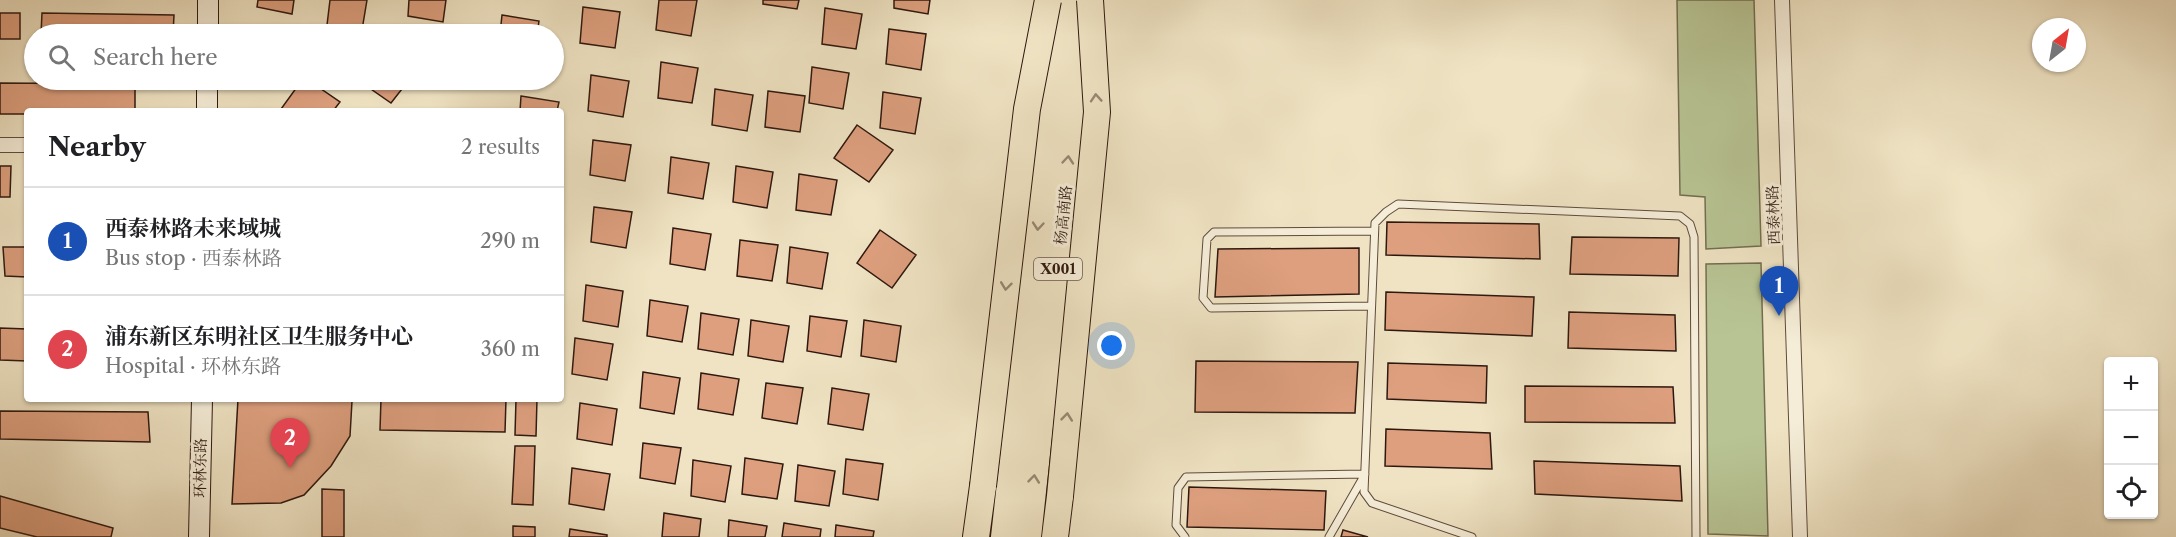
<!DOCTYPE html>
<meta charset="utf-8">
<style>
body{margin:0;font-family:"Libre Caslon Text","Noto Serif SC",serif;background:#f2f2f2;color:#202124}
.controls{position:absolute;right:18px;bottom:18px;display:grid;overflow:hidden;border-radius:6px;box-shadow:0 2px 4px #0004}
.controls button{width:54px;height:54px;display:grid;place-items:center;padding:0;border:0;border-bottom:2px solid #e0e0e0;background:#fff;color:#202124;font:30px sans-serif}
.compass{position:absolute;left:2032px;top:18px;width:54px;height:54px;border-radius:50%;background:#fff;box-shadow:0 2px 4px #0004;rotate:31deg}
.you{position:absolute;left:1112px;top:346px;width:21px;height:21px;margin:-15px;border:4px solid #fff;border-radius:50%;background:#1a73e8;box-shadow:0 0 0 9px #1a73e833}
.badge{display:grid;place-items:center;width:39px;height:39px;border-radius:50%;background:#8f2418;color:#fff;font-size:20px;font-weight:700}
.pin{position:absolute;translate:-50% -50px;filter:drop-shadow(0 2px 3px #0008)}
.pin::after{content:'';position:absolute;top:32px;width:21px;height:18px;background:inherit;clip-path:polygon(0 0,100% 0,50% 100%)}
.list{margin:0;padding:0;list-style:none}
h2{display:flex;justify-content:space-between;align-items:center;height:78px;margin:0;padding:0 24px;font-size:26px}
h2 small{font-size:20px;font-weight:400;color:#757577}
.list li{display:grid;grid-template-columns:39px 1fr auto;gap:18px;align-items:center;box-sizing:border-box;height:108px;padding:0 24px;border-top:2px solid #e0e0e0}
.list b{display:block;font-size:22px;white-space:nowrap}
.list p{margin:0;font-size:20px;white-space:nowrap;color:#757577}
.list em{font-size:20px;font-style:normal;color:#757577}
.icon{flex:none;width:33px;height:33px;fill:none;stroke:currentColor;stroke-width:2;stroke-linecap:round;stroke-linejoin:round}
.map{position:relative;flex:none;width:2176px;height:537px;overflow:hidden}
.search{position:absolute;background:#fff;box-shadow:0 2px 4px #0004;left:24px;top:24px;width:540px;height:66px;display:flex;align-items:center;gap:15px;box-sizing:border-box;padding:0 21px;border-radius:33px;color:#757577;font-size:22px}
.panel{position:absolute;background:#fff;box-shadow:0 2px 4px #0004;left:24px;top:108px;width:540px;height:294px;border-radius:6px}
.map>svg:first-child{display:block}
.green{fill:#b8c494;stroke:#736e52;stroke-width:1.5}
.building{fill:#dd9f7e;stroke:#2e180f;stroke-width:1.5}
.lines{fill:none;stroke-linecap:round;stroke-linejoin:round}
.lane-casing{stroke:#5e4b3c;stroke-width:9}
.street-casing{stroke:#5e4b3c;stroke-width:16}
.secondary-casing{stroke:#2e180f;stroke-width:22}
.highway-casing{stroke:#2e180f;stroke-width:28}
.lane{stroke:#f5edd8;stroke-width:7}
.street{stroke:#f5edd8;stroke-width:14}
.secondary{stroke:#f5edd8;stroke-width:20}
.highway{stroke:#efe3c3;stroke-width:26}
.highway-bridge-casing{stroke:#2e180f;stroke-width:28;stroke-linecap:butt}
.highway-bridge{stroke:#efe3c3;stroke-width:26}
.oneway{stroke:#988872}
.labels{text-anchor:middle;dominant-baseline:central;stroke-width:6;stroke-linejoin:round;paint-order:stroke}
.shield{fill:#f5edd8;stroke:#6a584b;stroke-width:1.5}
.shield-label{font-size:14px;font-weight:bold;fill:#2e180f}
.street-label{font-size:15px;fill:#2e180f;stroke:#f5edd8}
</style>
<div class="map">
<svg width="2176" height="537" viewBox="0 0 2176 537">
<rect width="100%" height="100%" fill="#efe3c3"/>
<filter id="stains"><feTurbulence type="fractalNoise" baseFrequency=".00333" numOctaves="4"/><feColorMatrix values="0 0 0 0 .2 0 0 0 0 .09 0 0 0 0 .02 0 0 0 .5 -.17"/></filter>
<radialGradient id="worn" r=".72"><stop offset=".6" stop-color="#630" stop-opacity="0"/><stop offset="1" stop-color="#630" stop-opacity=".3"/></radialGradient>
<!-- green -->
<path class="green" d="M1677,0H1754L1761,246L1706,249L1705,197L1680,195Z
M1761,263L1768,536L1708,534L1706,264Z"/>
<!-- building -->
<path class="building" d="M258,0H294L292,14L257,7Z
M330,0H367L362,30L327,25Z
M409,0H446L443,22L408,16Z
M659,0H697L691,36L656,30Z
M763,0H799L797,9L763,4Z
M894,0H930L928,14L894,8Z
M583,7L620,12L615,48L580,43Z
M825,8L862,14L856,49L822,44Z
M0,13H20V39H0Z
M42,13L174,15L173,34H41Z
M502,15L539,21L537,34H500Z
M889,29L926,34L921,70L886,64Z
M661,62L698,68L692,103L658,98Z
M812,67L849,73L843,109L809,103Z
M591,75L629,81L623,117L588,111Z
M302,80H308L340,102L333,111L281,109Z
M358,80H409L391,103Z
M429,80H465L464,89L429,83Z
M0,83L135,84V111H27V114H0Z
M715,89L753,95L747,131L712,125Z
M768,91L805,96L800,132L765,127Z
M883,92L921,98L915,134L880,128Z
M521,96L559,102L557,111H520Z
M857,125L893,150L869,182L834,158Z
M593,140L631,145L625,181L590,175Z
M671,157L709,163L703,199L668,193Z
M0,166H11L10,197H0Z
M736,166L773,172L767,208L733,202Z
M799,174L837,180L831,215L796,210Z
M594,207L632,212L626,248L591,242Z
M1387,222L1539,224L1540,259L1386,255Z
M673,228L711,234L705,270L670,264Z
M880,230L916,255L892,288L857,263Z
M1572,237L1679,238L1678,276L1570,274Z
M740,240L778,245L772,281L737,276Z
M3,247H27V277L5,276Z
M790,247L828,253L822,289L787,283Z
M1359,248V294L1215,297L1218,249Z
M586,285L623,291L618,327L583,321Z
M1386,292L1534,297L1532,336L1385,330Z
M650,300L688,306L682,342L647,336Z
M1569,312L1675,315L1676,351L1568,348Z
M701,313L739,319L733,355L698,349Z
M810,316L847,321L841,357L807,351Z
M751,320L789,326L783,362L748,356Z
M864,320L901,326L896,362L861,356Z
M0,328L27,329V361L0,360Z
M575,338L613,344L607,380L572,374Z
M1196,361L1358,362L1355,413L1195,412Z
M1388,363L1487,366L1486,403L1387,399Z
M643,372L680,378L674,414L640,408Z
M701,373L739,379L733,415L698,409Z
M766,383L803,388L797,424L762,418Z
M1525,386L1673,387L1675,423L1525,422Z
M832,388L869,394L863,430L828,424Z
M238,399L352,401L350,436L331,466L304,495L281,503L232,504Z
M381,399H506L505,432L380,430Z
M516,399H537L536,436L515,435Z
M580,403L617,409L612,445L577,439Z
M0,411L148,412L150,442L0,439Z
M1386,429L1490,433L1492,469L1385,466Z
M643,443L681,448L675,484L640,478Z
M515,446H535L533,505L512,504Z
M745,458L783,464L777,499L742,494Z
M846,459L883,464L878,500L843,494Z
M693,460L731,466L725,502L691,496Z
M1534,461L1680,466L1682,501L1535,494Z
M798,465L835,471L829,506L795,501Z
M572,468L610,474L604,510L569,504Z
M1189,487L1326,491L1324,530L1187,527Z
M322,489L344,490V537H322Z
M0,496L113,528L111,537H37L0,528Z
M664,513L701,519L699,537H662Z
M729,520L767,526L765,537H728Z
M784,523L821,529L820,537H782Z
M836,525L874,531L873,537H835Z
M513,526L535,527V537H513Z
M570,529L607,535V537H569Z
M1343,530L1368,537H1341Z"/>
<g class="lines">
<defs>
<path id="lane" d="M1371,306L1211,308L1203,298L1207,239L1214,232L1374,231
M1185,537L1176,525L1178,488L1186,477L1365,474
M1329,537L1364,476
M1472,537L1372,503L1364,492L1375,223L1386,212L1398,204L1680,216L1690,224L1694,237L1696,537"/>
<path id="street" d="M1782,0L1800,537
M0,145H27"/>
<path id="secondary" d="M208,34V0
M207,111V80
M199,537L202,399"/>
<path id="highway" d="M976,537L983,486
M1004,537L1034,271L1056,3
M1028,537L1065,198L1081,0
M1055,537L1060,496"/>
</defs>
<!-- lane casing -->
<use href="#lane" class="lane-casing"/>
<!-- street casing -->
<use href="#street" class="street-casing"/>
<!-- secondary casing -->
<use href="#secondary" class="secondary-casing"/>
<!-- highway casing -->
<use href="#highway" class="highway-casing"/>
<!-- lane -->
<use href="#lane" class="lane"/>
<!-- street -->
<use href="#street" class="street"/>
<!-- secondary -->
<use href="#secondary" class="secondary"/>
<!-- highway -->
<use href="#highway" class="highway"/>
<defs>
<path id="highway-bridge" d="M983,486L1027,109L1048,0
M1060,496L1097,112L1090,0"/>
</defs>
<!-- highway-bridge casing -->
<use href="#highway-bridge" class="highway-bridge-casing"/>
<!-- highway-bridge -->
<use href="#highway-bridge" class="highway-bridge"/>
</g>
<!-- one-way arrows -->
<defs><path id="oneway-chevron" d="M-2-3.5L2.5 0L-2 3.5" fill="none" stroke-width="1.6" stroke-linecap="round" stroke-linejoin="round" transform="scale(1.5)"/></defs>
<g class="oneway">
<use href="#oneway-chevron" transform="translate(1096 98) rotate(-94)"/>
<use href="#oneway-chevron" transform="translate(1068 160) rotate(-85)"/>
<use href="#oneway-chevron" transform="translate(1038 226) rotate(95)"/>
<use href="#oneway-chevron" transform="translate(1006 286) rotate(97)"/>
<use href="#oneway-chevron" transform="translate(1067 417) rotate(-84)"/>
<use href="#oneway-chevron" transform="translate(1034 479) rotate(-84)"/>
</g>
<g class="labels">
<!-- shield labels -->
<rect class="shield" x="1034" y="258" width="48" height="22" rx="4.5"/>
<g class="shield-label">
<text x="1058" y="269">X001</text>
</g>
<!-- street labels -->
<g class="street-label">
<text transform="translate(1063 215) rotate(-84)">杨高南路</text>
<text transform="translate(1773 215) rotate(-92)">西泰林路</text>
<text transform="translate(200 468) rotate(-89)">环林东路</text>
</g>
</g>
<rect width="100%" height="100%" filter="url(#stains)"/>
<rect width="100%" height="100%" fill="url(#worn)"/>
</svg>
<div class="controls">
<button>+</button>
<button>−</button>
<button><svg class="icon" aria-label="locate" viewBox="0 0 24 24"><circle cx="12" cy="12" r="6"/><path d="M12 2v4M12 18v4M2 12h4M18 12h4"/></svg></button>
</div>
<svg class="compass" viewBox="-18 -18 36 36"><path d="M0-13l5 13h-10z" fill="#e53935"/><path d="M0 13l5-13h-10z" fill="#757577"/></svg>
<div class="you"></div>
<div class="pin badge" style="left:1779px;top:316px;background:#1a4fb4">1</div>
<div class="pin badge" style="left:290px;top:468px;background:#e0444e">2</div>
<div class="search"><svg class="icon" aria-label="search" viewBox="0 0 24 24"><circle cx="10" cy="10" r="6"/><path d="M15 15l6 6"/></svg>Search here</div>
<section class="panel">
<h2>Nearby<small>2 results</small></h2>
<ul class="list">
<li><span class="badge" style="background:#1a4fb4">1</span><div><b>西泰林路未来域城</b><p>Bus stop · 西泰林路</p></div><em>290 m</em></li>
<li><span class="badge" style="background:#e0444e">2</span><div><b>浦东新区东明社区卫生服务中心</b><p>Hospital · 环林东路</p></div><em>360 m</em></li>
</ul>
</section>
</div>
